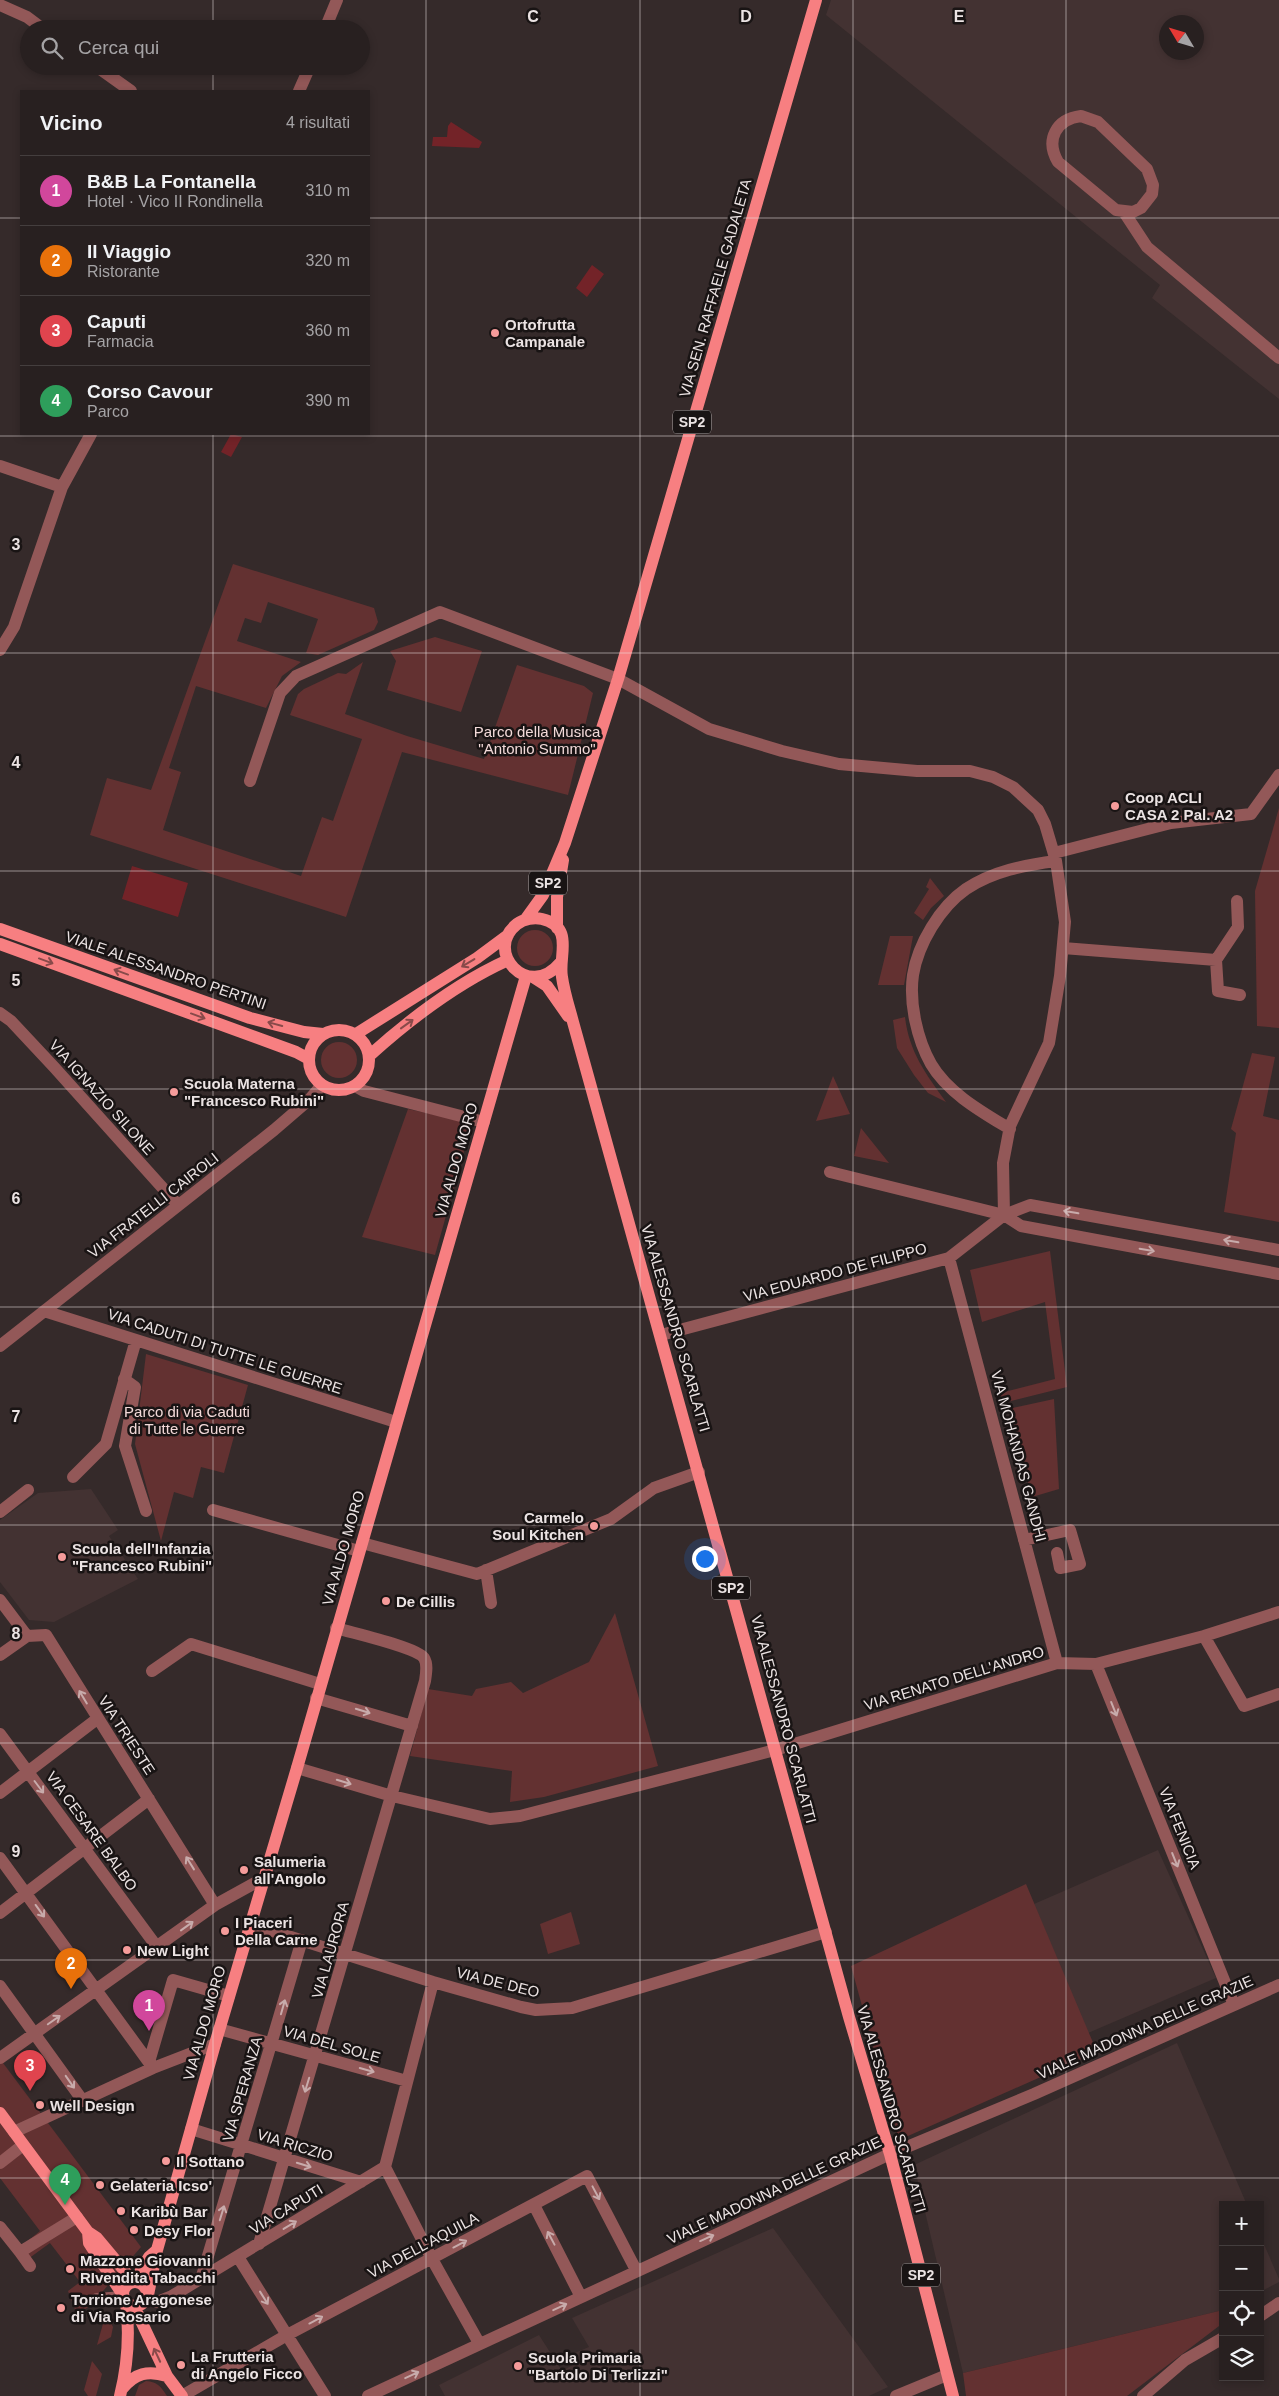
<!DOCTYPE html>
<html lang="it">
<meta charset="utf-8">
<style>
body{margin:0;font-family:Arial,sans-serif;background:#342d2d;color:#f1f3f6}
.controls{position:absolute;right:15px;bottom:15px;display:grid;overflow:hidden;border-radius:0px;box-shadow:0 2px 8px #0003}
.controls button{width:45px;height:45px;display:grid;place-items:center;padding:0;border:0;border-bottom:1px solid #443e3e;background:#282020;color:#f1f3f6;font:25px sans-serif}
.compass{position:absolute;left:1159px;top:15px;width:45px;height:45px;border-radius:50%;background:#282020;box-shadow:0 2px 8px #0003;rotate:308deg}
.you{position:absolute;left:704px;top:1558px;width:18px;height:18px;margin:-12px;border:4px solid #fff;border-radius:50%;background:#1a73e8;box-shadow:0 0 0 8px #1a73e833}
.badge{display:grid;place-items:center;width:32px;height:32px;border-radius:50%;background:#f59b9a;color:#fff;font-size:16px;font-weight:700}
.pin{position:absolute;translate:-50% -41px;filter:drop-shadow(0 1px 2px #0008)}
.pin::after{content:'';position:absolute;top:26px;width:18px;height:15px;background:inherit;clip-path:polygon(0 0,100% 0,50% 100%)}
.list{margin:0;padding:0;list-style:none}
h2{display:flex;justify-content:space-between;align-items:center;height:65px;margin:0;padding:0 20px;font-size:21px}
h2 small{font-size:16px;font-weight:400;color:#a5a3a5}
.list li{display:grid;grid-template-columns:32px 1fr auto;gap:15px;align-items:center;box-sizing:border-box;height:70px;padding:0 20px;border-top:1px solid #443e3e}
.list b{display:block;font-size:19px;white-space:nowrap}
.list p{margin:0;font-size:16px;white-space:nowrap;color:#a5a3a5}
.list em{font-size:16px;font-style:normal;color:#a5a3a5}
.icon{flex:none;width:28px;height:28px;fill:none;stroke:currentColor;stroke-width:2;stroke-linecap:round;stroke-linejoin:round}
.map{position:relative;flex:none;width:1279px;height:2396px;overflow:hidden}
.search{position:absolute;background:#282020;box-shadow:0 2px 8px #0003;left:20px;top:20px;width:350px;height:55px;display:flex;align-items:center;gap:12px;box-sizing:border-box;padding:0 18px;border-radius:28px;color:#a5a3a5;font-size:19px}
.panel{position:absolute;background:#282020;box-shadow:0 2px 8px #0003;left:20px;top:90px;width:350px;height:345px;border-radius:0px}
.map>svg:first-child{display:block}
.built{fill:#433232;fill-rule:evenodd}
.green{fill:#633131}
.water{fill:#732328}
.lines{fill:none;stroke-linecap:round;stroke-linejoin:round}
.minor{stroke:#935858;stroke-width:12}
.major{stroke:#f77f81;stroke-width:12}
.oneway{stroke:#884a4a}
.oneway2{stroke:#c8abab}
.grid{fill:none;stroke:#ebe3e3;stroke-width:1;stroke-opacity:0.55}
.poi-dot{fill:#f59b9a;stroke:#191414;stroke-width:2}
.labels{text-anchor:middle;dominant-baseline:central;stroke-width:5;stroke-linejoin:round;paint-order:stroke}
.shield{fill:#191414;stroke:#aca5a5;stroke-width:1}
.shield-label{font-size:14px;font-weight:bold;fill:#ebe3e3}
.street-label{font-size:15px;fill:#ebe3e3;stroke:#191414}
.poi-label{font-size:15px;font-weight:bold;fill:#ebe3e3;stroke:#191414;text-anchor:start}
.park-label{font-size:15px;fill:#f3dad9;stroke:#191414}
.grid-label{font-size:16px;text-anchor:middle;font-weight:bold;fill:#ebe3e3;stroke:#191414;stroke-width:5;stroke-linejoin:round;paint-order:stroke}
</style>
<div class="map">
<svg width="1279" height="2396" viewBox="0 0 1279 2396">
<rect width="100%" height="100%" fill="#352a2a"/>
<!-- built -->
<path class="built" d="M831,0H1279V399L1152,298L1160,285L826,15ZM1166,22H1196V52H1166Z
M91,1489L118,1530L109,1536L138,1579L54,1622L29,1620L0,1582V1520L38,1493Z
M1158,1850L1216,1978L1088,2033L1034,1904Z
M1177,2043L1247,2205H1223V2310L963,2373L914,2165Z
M773,2228L888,2387L869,2396H445L439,2385L539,2335L562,2371L571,2366L565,2357L589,2347L572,2318Z
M1260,2235L1279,2279V2282L1260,2292Z"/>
<!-- green -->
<path class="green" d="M233,564L374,608L378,622L374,630L318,655L306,653L318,619L268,602L261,623L245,618L237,641L301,662L282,676L266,708L196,686L169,768L181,772L163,830L301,876L322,817L333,821L362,739L290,715L298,694L304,689L338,673L346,674L363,662L345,714L407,736L484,759L517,665L584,686L593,693L568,795L402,752L346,917L90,835L107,778L151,790Z
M435,637L482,651L461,712L387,690L396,661L390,651Z
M1279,808V1028L1257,1026L1255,891Z
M930,878L944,896L931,908L923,920L914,913L929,889L926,887Z
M517 948a18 18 0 1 1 36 0a18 18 0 1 1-36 0Z
M890,936H913L904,985H878Z
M905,1017C909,1052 926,1074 946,1102L928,1093L914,1075L897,1048L893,1020Z
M321 1060a18 18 0 1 1 36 0a18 18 0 1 1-36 0Z
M1252,1053L1275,1057L1263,1116L1279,1120V1222L1224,1212L1236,1133L1231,1129Z
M833,1076L850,1114L816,1121Z
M408,1109L472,1123L435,1255L362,1237Z
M861,1128L889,1163L854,1156Z
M1050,1251L1067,1387L1003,1403L1000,1393L1055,1379L1045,1302L982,1322L970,1270Z
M146,1354L248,1385L224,1473L201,1467L193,1498L174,1492L161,1541L135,1444Z
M1054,1399L1059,1489L1032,1497L1008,1409Z
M615,1613L658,1766L544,1797L510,1802L512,1771L410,1756L428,1689L472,1696L476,1689L511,1682L523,1693L589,1662Z
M1026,1884L1097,2052L899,2140L851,1966Z
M571,1912L580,1944L548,1954L540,1924Z
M0,2059L141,2247L91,2305L77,2315L68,2291L80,2282L50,2243L28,2259L19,2248L40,2231L0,2178Z
M1223,2310V2323L1127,2396H966L963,2373Z
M106,2313L113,2327L111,2337L97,2345Z
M92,2361L102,2374L96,2396H88L84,2390Z
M146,2381C158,2382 161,2387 167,2396H135L139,2385Z"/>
<!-- water -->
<path class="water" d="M451,122L482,142L479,148L432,146L433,137H447L448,126Z
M592,265L604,274L587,297L576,288Z
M231,434L242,437L231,457L221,452Z
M132,866L188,883L178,917L122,899Z"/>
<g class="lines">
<!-- minor -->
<path class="minor" d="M0,5L27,17L43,29
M325,29L337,0
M96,66L131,91
M299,91L310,66
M1081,116L1098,122L1147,169L1153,185L1152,194L1141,208L1133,212L1116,210L1058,162C1045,140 1056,119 1081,116Z
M1124,212L1147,247L1279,358
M0,466L62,487
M0,650L14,627L62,487L91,434
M250,781L280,693L296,676L440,612L618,679L709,729L782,751L839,764L917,771H970L993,777L1013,787L1038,810L1045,824L1056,861L1065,922L1060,976L1049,1043L1010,1126L1003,1163L1004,1215
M1054,853L1171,823L1251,814L1279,775
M1063,948L1216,960L1238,927L1237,901
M1216,960L1218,991L1240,995
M0,1013L11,1021L54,1067L178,1205
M355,1086L364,1091L484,1122
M1010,1129C982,1112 948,1093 931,1064C917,1039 909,1003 913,975C918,944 940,907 966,889C993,871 1025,865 1056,861
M830,1172L1004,1215L1021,1226L1279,1274
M949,1258L1057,1663
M44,1311L396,1422
M661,1335L949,1258L1004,1215L1030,1205L1279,1250
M0,1346L274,1130L310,1099L322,1085
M124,1379L135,1387L125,1446L146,1511
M73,1477L106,1444L136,1340
M213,1510L359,1551
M0,1512L28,1490
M1024,1540L1070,1530L1080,1564L1060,1568L1057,1553
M362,1543L477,1574L611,1519L654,1488L699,1472
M486,1570L491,1603
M0,1600L27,1636L46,1635L215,1905
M1204,1636L1244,1706L1279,1694
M0,1655L27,1636
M1096,1664L1234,2005
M152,1671L191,1644L320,1684
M316,1698L412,1726
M0,1734L157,1947
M297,1768L392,1796L490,1819L520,1816L775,1750L1057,1663L1096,1664L1204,1636L1279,1612
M0,1793L97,1719
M0,1858L153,2068
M0,1913L149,1799
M250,1924L433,1982L521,2007L536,2010L572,2008L826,1932
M433,1982L385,2167L432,2259L479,2343
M0,1986L83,2101
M219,2029L407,2081
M0,2058L215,1905L264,1878
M149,2062L173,1980L229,1996
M191,2129L361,2182
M14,2132L153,2068L215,2044
M0,2163L23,2145
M534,2205L581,2297
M0,2227L20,2252L77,2217
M259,2244L425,1681C426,1674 428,1664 424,1658C416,1647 352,1633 336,1628
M20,2252L30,2266
M238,2257L325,2396
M202,2276L302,1940
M147,2298L157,2302L172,2296L385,2167
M97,2299L124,2297
M1260,2316L1279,2303
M182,2396L287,2335L587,2176L636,2270
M368,2396L890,2154L1034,2094L1279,1985
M896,2396L947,2375
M1143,2396L1185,2360L1223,2338"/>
<!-- major -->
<path class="major" d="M525,920L543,895L565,843L618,679L816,0
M557,928V897L563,860
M0,929L250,1018L304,1032L323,1034
M0,944L296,1052L309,1059
M560,963C528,1001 483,951 517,924C524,919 534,917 542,919C575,927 558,956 562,977C564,992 569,1007 573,1022L849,2017L890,2154L953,2396
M533,977L547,986L568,1016
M309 1060a30 30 0 1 1 60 0a30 30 0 1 1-60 0Z
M356,1034L477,958L508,935
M369,1056C410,1019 457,983 508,960
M0,2113L88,2232L97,2238L133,2281
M88,2232L89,2243L123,2295
M135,2281L149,2257L157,2250
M123 2294a12 12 0 1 1 24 0a12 12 0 1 1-24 0Z
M148,2295L157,2250L215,2044L297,1768L526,976
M134,2306L167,2376L182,2396
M122,2389C135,2373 148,2370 167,2376
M120,2396C128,2364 130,2335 126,2302"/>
</g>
<!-- one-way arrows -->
<defs><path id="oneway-shaft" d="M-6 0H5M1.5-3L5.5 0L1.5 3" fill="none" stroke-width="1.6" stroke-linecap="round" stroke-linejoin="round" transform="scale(1.25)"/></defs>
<g class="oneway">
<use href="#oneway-shaft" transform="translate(46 961) rotate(20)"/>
<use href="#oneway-shaft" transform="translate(468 963) rotate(149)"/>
<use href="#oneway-shaft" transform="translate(121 972) rotate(-160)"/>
<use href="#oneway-shaft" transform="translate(198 1016) rotate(20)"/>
<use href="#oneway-shaft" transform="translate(275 1024) rotate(-165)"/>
<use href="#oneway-shaft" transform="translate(407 1024) rotate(-36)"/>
<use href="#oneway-shaft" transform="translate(157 2355) rotate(-115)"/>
</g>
<g class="oneway2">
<use href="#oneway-shaft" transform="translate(1071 1212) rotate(-170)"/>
<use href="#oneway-shaft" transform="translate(1231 1241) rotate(-170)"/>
<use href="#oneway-shaft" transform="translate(1147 1250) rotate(10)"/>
<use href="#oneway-shaft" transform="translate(83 1697) rotate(-121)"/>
<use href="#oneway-shaft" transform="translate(1114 1709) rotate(68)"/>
<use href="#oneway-shaft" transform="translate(363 1711) rotate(17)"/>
<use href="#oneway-shaft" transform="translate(344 1782) rotate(17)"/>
<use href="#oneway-shaft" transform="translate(39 1787) rotate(53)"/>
<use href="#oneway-shaft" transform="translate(1175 1860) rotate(68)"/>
<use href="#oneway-shaft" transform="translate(190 1863) rotate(-122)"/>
<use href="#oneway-shaft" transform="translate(40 1911) rotate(54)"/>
<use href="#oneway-shaft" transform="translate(187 1926) rotate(-36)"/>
<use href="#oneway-shaft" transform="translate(283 2007) rotate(-74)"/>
<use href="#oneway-shaft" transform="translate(54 2020) rotate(-35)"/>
<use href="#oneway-shaft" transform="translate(367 2070) rotate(16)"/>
<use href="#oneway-shaft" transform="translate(70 2082) rotate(55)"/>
<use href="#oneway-shaft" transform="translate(307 2085) rotate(107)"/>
<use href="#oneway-shaft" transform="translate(304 2165) rotate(17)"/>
<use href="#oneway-shaft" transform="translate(596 2193) rotate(62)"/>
<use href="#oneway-shaft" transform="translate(222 2213) rotate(-73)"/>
<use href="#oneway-shaft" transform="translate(290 2225) rotate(-31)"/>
<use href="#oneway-shaft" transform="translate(551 2238) rotate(-118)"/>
<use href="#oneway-shaft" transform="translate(707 2238) rotate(-24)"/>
<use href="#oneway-shaft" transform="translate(460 2244) rotate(-28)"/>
<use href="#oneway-shaft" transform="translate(264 2298) rotate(58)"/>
<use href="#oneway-shaft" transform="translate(560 2307) rotate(-25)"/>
<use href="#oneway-shaft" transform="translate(316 2320) rotate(-28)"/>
<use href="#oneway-shaft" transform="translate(412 2375) rotate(-25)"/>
</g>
<!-- grid -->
<path class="grid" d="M213,0V29M426,0V2396M640,0V2396M853,0V2396M1066,0V2396M213,66V91M0,218H21M369,218H1279M213,434V2396M0,436H1279M0,653H1279M0,871H1279M0,1089H1279M0,1307H1279M0,1525H1279M0,1743H1279M0,1960H1279M0,2178H1279"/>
<!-- markers -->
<g class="poi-dot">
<circle cx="495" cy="333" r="5"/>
<circle cx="1115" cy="806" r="5"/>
<circle cx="174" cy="1092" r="5"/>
<circle cx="594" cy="1526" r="5"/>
<circle cx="62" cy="1557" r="5"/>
<circle cx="386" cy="1601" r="5"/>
<circle cx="244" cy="1870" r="5"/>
<circle cx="225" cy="1931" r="5"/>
<circle cx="127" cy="1950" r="5"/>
<circle cx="40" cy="2105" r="5"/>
<circle cx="166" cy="2161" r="5"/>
<circle cx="100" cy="2185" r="5"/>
<circle cx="121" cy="2211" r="5"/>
<circle cx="134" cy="2230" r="5"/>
<circle cx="70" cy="2269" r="5"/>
<circle cx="61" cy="2308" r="5"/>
<circle cx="181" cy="2365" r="5"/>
<circle cx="518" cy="2366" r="5"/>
</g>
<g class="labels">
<!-- shield labels -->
<g class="shield">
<rect x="673" y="410.5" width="38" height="23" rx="4"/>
<rect x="529" y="871.5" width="38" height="23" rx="4"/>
<rect x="712" y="1576.5" width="38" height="23" rx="4"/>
<rect x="902" y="2263.5" width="38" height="23" rx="4"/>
</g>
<g class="shield-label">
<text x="692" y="422">SP2</text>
<text x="548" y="883">SP2</text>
<text x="731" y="1588">SP2</text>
<text x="921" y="2275">SP2</text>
</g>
<!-- street labels -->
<g class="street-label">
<text transform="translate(715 288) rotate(-74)">VIA SEN. RAFFAELE GADALETA</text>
<text transform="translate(166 970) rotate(19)">VIALE ALESSANDRO PERTINI</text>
<text transform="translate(102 1097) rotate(48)">VIA IGNAZIO SILONE</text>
<text transform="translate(456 1160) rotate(-74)">VIA ALDO MORO</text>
<text transform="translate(153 1205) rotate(-38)">VIA FRATELLI CAIROLI</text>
<text transform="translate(835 1272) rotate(-15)">VIA EDUARDO DE FILIPPO</text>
<text transform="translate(676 1328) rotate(74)">VIA ALESSANDRO SCARLATTI</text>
<text transform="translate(225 1351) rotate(18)">VIA CADUTI DI TUTTE LE GUERRE</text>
<text transform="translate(1019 1456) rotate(75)">VIA MOHANDAS GANDHI</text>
<text transform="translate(343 1548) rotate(-74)">VIA ALDO MORO</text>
<text transform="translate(954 1678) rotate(-17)">VIA RENATO DELL'ANDRO</text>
<text transform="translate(784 1719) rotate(75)">VIA ALESSANDRO SCARLATTI</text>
<text transform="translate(127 1735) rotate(57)">VIA TRIESTE</text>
<text transform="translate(1180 1828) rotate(68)">VIA FENICIA</text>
<text transform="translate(92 1831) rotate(54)">VIA CESARE BALBO</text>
<text transform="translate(330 1950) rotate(-74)">VIA LAURORA</text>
<text transform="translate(498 1982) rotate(14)">VIA DE DEO</text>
<text transform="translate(204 2023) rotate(-74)">VIA ALDO MORO</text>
<text transform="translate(1145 2027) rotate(-24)">VIALE MADONNA DELLE GRAZIE</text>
<text transform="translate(332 2044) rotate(16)">VIA DEL SOLE</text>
<text transform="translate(242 2089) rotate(-74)">VIA SPERANZA</text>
<text transform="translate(892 2109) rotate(74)">VIA ALESSANDRO SCARLATTI</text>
<text transform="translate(295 2145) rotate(17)">VIA RICZIO</text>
<text transform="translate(774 2190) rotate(-25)">VIALE MADONNA DELLE GRAZIE</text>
<text transform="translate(286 2209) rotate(-31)">VIA CAPUTI</text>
<text transform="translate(423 2245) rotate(-28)">VIA DELL'AQUILA</text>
</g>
<!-- poi labels -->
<g class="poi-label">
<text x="505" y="324">Ortofrutta<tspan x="505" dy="17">Campanale</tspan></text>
<text x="1125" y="797">Coop ACLI<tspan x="1125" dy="17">CASA 2 Pal. A2</tspan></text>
<text x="184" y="1083">Scuola Materna<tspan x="184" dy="17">"Francesco Rubini"</tspan></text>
<text x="584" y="1517" text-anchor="end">Carmelo<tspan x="584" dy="17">Soul Kitchen</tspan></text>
<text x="72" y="1548">Scuola dell'Infanzia<tspan x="72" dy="17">"Francesco Rubini"</tspan></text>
<text x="396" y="1601">De Cillis</text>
<text x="254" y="1861">Salumeria<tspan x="254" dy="17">all'Angolo</tspan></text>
<text x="235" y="1922">I Piaceri<tspan x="235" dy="17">Della Carne</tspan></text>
<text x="137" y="1950">New Light</text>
<text x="50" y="2105">Well Design</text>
<text x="176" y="2161">Il Sottano</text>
<text x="110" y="2185">Gelateria Icso'</text>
<text x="131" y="2211">Karibù Bar</text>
<text x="144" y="2230">Desy Flor</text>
<text x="80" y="2260">Mazzone Giovanni<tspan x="80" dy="17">RIvendita Tabacchi</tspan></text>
<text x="71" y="2299">Torrione Aragonese<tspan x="71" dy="17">di Via Rosario</tspan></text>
<text x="191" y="2356">La Frutteria<tspan x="191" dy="17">di Angelo Ficco</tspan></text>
<text x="528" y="2357">Scuola Primaria<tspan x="528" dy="17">"Bartolo Di Terlizzi"</tspan></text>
</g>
<!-- park labels -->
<g class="park-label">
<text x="537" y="731">Parco della Musica<tspan x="537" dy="17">"Antonio Summo"</tspan></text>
<text x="187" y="1411">Parco di via Caduti<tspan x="187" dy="17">di Tutte le Guerre</tspan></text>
</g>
</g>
<g class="grid-label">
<text x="533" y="22">C</text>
<text x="746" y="22">D</text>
<text x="959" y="22">E</text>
<text x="16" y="550">3</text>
<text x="16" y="768">4</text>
<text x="16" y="986">5</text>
<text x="16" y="1204">6</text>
<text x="16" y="1422">7</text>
<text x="16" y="1639">8</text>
<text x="16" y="1857">9</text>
</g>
</svg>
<div class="controls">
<button>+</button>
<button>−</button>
<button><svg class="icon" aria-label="locate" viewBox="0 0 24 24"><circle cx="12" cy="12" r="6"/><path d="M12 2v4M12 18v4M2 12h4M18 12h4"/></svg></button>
<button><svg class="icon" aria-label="layers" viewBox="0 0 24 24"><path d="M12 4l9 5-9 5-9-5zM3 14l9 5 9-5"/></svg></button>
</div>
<svg class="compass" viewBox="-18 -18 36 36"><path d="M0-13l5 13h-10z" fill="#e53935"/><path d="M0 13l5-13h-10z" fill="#a5a3a5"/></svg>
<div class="you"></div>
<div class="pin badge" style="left:149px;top:2031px;background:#d1479c">1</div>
<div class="pin badge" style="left:71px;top:1989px;background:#e8710a">2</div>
<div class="pin badge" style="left:30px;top:2091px;background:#e0444e">3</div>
<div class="pin badge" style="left:65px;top:2205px;background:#2e9e5b">4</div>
<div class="search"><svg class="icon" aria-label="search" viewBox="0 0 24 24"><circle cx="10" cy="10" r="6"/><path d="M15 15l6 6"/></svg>Cerca qui</div>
<section class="panel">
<h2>Vicino<small>4 risultati</small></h2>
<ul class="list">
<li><span class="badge" style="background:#d1479c">1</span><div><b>B&amp;B La Fontanella</b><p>Hotel · Vico II Rondinella</p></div><em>310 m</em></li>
<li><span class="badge" style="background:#e8710a">2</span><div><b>Il Viaggio</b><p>Ristorante</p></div><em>320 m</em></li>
<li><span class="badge" style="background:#e0444e">3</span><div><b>Caputi</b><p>Farmacia</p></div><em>360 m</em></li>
<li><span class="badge" style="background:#2e9e5b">4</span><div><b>Corso Cavour</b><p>Parco</p></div><em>390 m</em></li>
</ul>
</section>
</div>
